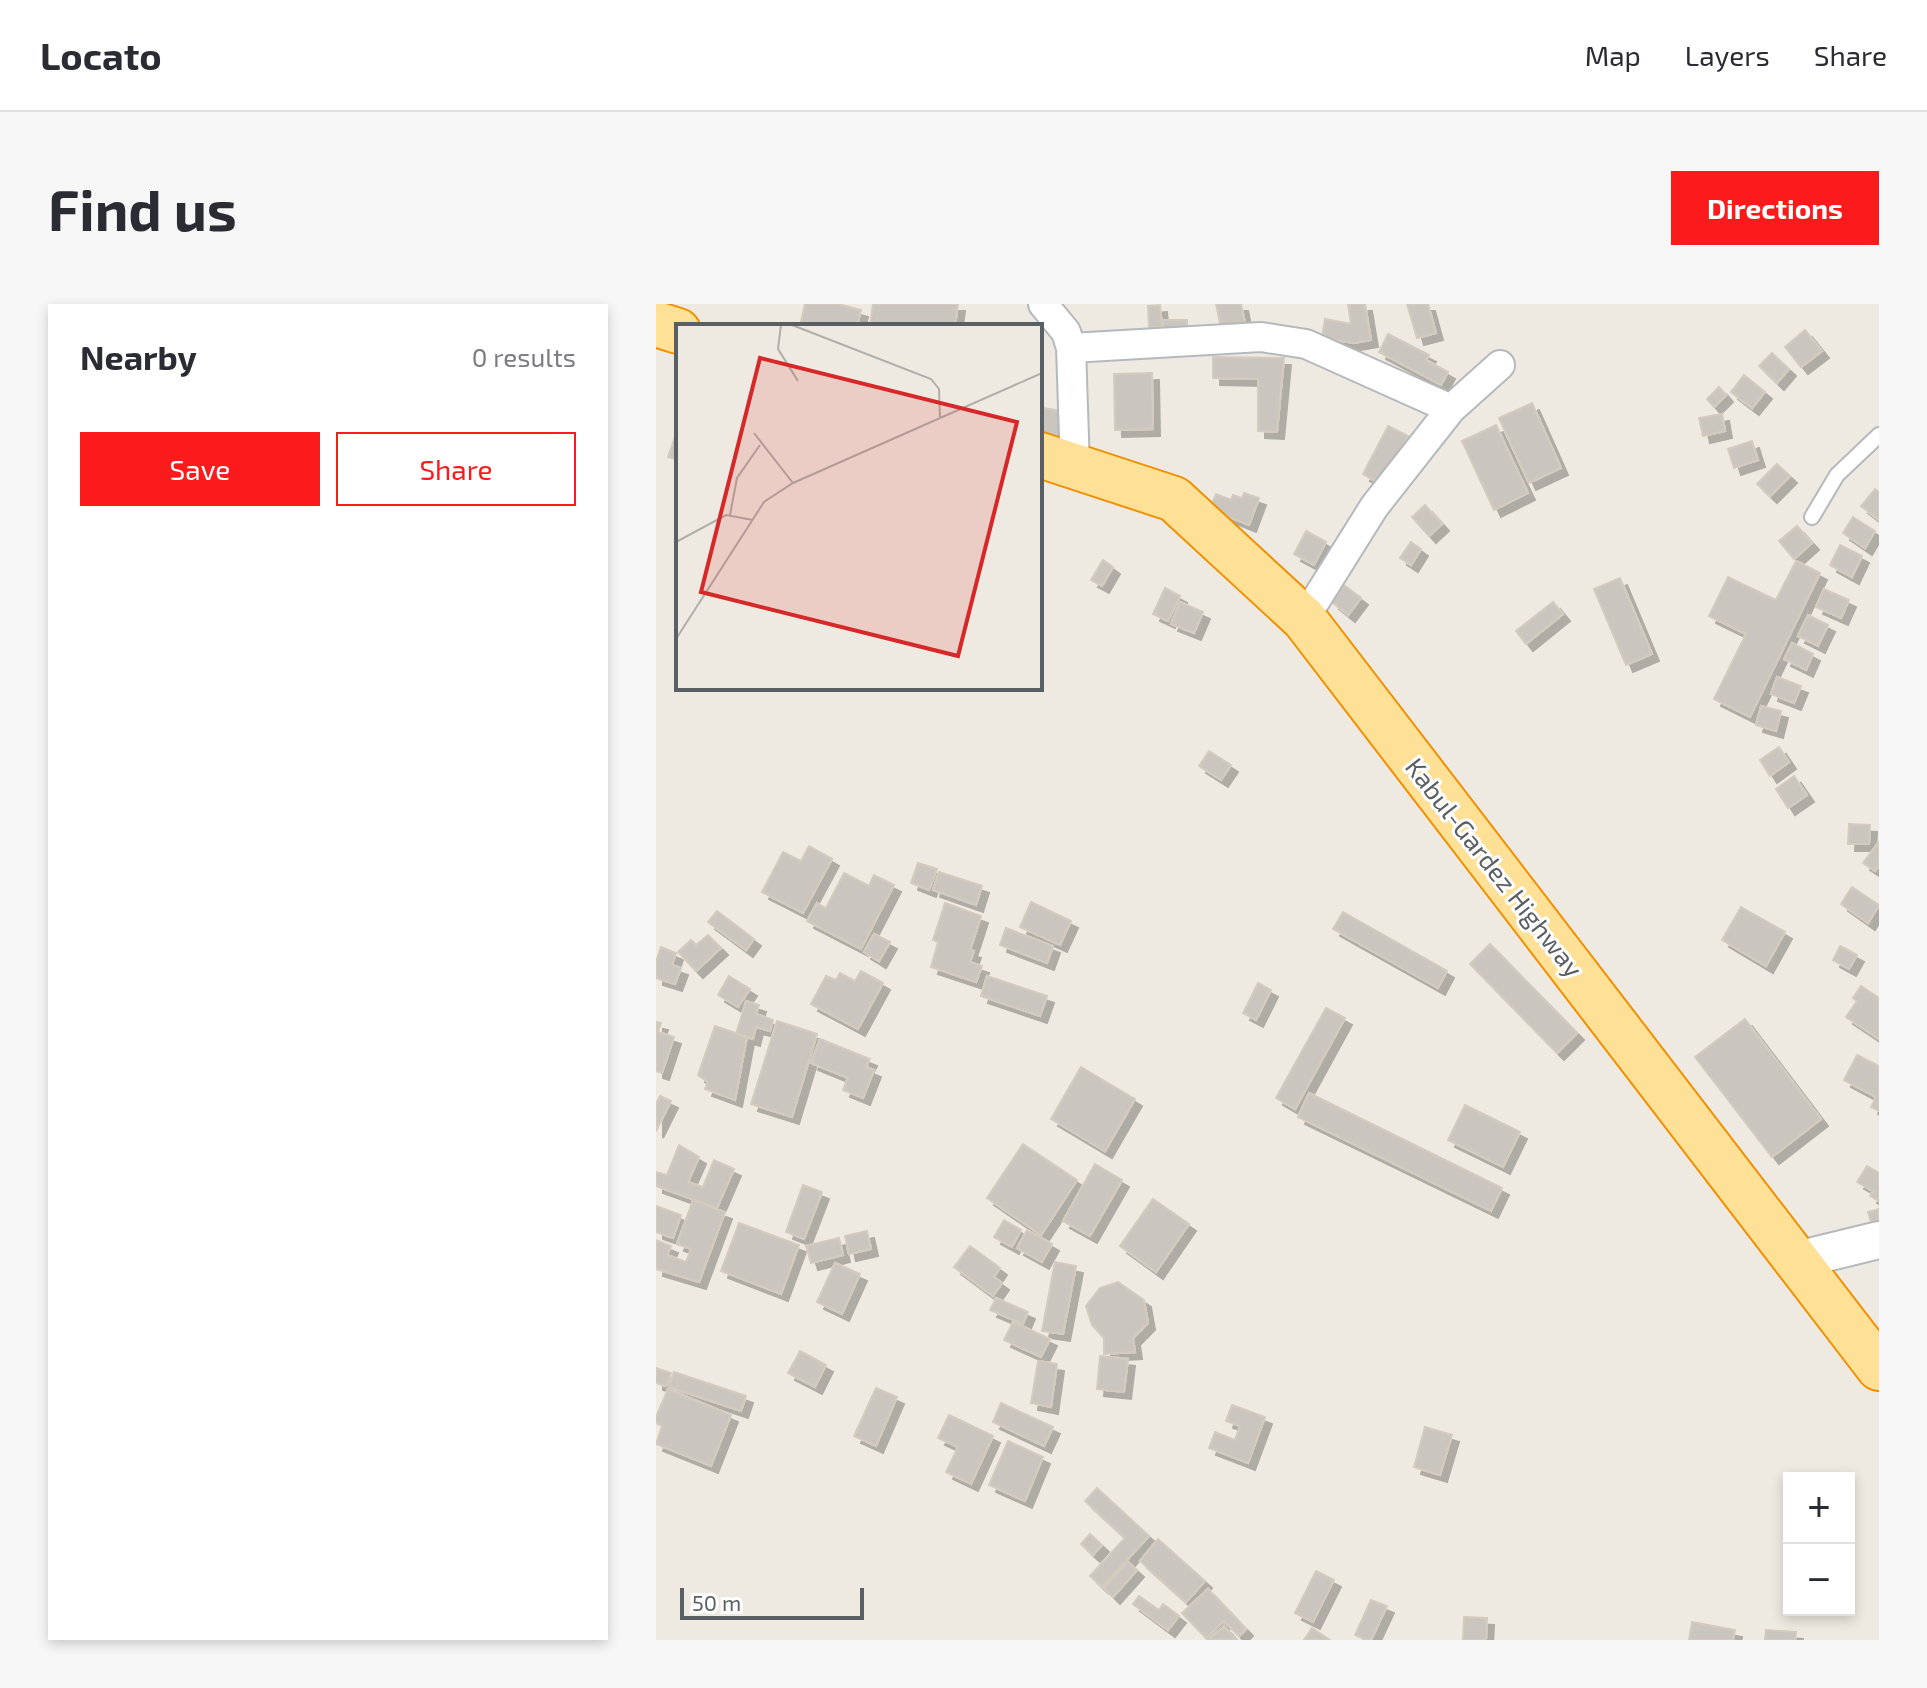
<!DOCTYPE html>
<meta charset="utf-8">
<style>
body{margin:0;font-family:"Exo 2",sans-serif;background:#f7f7f7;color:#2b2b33}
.controls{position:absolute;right:24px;bottom:24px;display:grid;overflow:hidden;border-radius:0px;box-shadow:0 4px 12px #0003}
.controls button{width:72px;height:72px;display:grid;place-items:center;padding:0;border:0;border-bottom:2px solid #e1e1e2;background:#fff;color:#2b2b33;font:40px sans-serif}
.scale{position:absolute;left:24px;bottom:20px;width:184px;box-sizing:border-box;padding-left:8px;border:4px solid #5a5f64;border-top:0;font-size:22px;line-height:28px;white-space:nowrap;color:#5a5f64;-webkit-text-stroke:6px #fff;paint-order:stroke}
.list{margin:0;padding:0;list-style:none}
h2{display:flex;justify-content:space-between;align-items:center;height:104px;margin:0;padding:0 32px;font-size:34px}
h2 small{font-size:26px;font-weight:400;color:#7c7c81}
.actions{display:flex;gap:16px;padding:24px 32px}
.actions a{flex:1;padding:18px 0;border:2px solid #fb1b1d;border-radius:0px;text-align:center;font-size:28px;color:#fb1b1d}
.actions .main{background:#fb1b1d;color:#fff}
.map{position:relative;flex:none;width:1223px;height:1336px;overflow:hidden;border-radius:0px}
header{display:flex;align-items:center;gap:48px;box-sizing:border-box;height:112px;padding:0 40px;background:#fff;border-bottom:2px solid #e1e1e2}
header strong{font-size:38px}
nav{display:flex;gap:44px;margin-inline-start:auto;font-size:28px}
.intro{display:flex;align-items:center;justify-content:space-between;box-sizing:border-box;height:192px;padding:0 48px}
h1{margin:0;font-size:56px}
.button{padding:20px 36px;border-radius:0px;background:#fb1b1d;color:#fff;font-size:28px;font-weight:700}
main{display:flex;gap:48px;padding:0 48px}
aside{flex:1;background:#fff;border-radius:0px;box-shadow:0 4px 12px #0003}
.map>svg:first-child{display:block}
.building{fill:#cac5be;stroke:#d4cbbf;stroke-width:2;filter:url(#shadow)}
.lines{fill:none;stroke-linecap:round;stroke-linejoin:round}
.service-casing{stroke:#b4b9bd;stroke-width:18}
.minor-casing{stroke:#b4b9bd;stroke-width:32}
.tertiary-casing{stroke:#b4b9bd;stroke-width:40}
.trunk-casing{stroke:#f09000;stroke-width:48}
.service{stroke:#fff;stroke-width:14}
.minor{stroke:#fff;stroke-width:28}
.tertiary{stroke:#fff;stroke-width:36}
.trunk{stroke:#ffe097;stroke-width:44}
.labels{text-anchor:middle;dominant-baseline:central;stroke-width:6;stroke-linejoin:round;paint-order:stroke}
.street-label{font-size:26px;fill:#5a5f64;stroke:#fff}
.inset-road{fill:none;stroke:#afaeab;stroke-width:2}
.view{fill:#d62828;fill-opacity:0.15;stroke:#d62828;stroke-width:4}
.inset-edge{fill:none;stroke:#5a5f64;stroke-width:4}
</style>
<header>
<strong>Locato</strong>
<nav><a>Map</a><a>Layers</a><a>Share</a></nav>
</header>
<div class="intro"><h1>Find us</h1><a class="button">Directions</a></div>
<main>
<aside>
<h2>Nearby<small>0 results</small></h2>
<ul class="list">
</ul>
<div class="actions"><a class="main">Save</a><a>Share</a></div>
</aside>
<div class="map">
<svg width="1223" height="1336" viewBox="0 0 1223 1336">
<defs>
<filter id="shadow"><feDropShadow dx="7" dy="7" stdDeviation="0" flood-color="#0004"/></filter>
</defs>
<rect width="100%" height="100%" fill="#efeae1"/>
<!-- building -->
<path class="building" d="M149,0H182L205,6L201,22H144Z
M217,0H302L299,22H214Z
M560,0H585L590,24L566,29Z
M692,0H709L715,36L698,39L666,34L669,15L695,20Z
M751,0H772L780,29L761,34Z
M504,1L506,23H493L492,2Z
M507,16H531V32H507Z
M1149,26L1166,47L1145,63L1129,43Z
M732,30L773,51L770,56L792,68L785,81L723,48Z
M1116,49L1133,65L1121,79L1103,62Z
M557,53L628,54L621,128L602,127V75L557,74Z
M496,69L497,125L459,126L458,70Z
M1088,71L1109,88L1096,104L1075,88Z
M1063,83L1070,91L1058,103L1051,95Z
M876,99L905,164L873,179L843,114Z
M387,104L415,108L409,148L384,144Z
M1066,110L1069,127L1047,132L1043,114Z
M840,121L872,189L838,206L806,137Z
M732,122L752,132L726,181L707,170Z
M22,124V156L12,153Z
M1096,137L1102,156L1078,164L1072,145Z
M1121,160L1134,172L1114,192L1101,180Z
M1219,185L1223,188V216L1205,202Z
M588,189L603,194L593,221L554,205L560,190L575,196L577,191L586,194Z
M769,201L786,220L773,232L756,213Z
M1197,213L1219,227L1209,244L1187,229Z
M1141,222L1156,239L1138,255L1123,237Z
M650,227L670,238L658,261L638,250Z
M755,238L765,245L755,261L744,254Z
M1184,241L1206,252L1196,273L1174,261Z
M447,256L457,263L446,282L435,276Z
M1140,257L1164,269L1094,413L1058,395L1090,330L1053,312L1072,273L1120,296Z
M964,274L996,350L970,361L938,285Z
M688,281L705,294L692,311L676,298Z
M509,284L524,292L512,317L497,310Z
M1168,285L1193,296L1185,314L1160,303Z
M524,298L547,308L538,329L515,320Z
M897,298L907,310L870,340L860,327Z
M1152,311L1172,321L1162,342L1142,332Z
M1136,339L1157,350L1150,366L1128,355Z
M1121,373L1145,382L1138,399L1115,390Z
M1105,402L1125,407L1120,427L1100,421Z
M1123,443L1133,458L1114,472L1104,456Z
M553,447L575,461L565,476L543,462Z
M1138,472L1151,491L1132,504L1120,485Z
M1193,520L1214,521L1213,540H1192Z
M1223,538V562L1219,567L1207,559Z
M153,542L176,555L147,609L106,588L127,548L145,557Z
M262,559L281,565L273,586L255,579Z
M283,568L326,582L320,601L277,586Z
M188,569L213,582L218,571L238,581L205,645L151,617L161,599L170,604Z
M1196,583L1223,601L1212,619L1185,600Z
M375,598L415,617L404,641L364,623Z
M289,599L325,612L314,646L318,647L314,658L326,662L320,678L275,663L282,638L277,636Z
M1085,603L1129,628L1110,662L1066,636Z
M61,607L98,635L90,646L52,618Z
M687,608L791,667L782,684L677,625Z
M350,624L397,642L391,659L344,641Z
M218,630L234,638L223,657L208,648Z
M52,631L65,644L40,667L22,648L35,636L40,641Z
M834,640L921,729L901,749L814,660Z
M1184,642L1201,651L1193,665L1177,656Z
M5,643L20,649L16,661L25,664L19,680L0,674V658Z
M205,667L227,679L202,725L155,700L170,672L180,676L184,669L199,677Z
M73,672L94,685L82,703L62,691Z
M331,672L391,692L384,712L325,692Z
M602,679L615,686L600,716L587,709Z
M1205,682L1223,694V735L1190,713L1201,697L1197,694Z
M90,697L103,701L100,710L117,716L114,727L100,723L97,735L80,730Z
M670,704L689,714L639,805L620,794Z
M1089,715L1165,815L1116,853L1039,753Z
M121,717L161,730L136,813L95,800Z
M0,718L5,719L2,728L18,733L6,769L0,767Z
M59,722L91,733L79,796L49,785L52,778L42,771Z
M164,735L214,755L210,763L218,766L207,794L187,786L192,774L155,759Z
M1201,751L1223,762V807L1215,803L1220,793L1188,776Z
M425,763L479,795L449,847L395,815Z
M653,789L846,884L835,907L642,813Z
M4,792L15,797L0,827V800Z
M809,801L864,828L847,863L792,836Z
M367,840L421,876L385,931L331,894Z
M23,841L43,853L32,878L47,883L58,856L78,865L61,904L0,882V868L11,871Z
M439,860L466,876L434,932L407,917Z
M1211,862L1223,869V897L1214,892L1217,887L1201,878Z
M147,881L166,888L148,935L130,928Z
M497,895L533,920L500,968L464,942Z
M37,896L69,908L43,978L0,965V936L15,942L11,951L30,958L35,945L21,940Z
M0,902L25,911L17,934L0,928Z
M1223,905V926L1218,927L1212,908Z
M348,916L365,926L356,943L338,933Z
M83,919L143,941L125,990L65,967Z
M371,926L396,940L386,958L361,944Z
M211,927L215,945L193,950L189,932Z
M183,934L187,951L155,959L150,942Z
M314,942L344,964L338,973L346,979L337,992L298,963Z
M399,958L420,962L407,1030L386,1027Z
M179,959L204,970L186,1010L161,998Z
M462,978L488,996L492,1019L477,1034L479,1048L448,1050V1034L436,1021L430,1002L444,984Z
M340,994L372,1008L367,1020L334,1006Z
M357,1018L394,1035L385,1053L348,1036Z
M144,1047L170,1061L159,1083L132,1069Z
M444,1052L472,1055L468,1088L441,1085Z
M382,1057L401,1060L395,1103L375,1099Z
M0,1064L15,1069L10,1082L0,1079Z
M18,1068L90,1092L85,1107L13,1083Z
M220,1084L241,1093L220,1142L198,1132Z
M12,1085L75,1111L55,1162L0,1140L6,1122L0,1119V1113Z
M345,1099L397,1123L388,1142L337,1118Z
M576,1101L609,1113L592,1159L553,1144L559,1128L579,1136L584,1122L570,1117Z
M293,1111L337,1132L315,1180L290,1168L302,1143L282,1134Z
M769,1123L796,1131L784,1171L758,1163Z
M352,1137L387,1153L369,1197L333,1181Z
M441,1184L493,1232L446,1283L434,1272L469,1234L429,1197Z
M434,1230L446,1241L437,1251L425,1240Z
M502,1235L549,1277L530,1298L484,1257Z
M472,1258L481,1266L457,1293L448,1284Z
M660,1267L678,1276L657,1318L639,1309Z
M552,1285L590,1325L583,1332L568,1317L550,1334L526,1309Z
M483,1292L503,1306L507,1300L523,1312L512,1326L477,1300Z
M715,1296L731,1302L715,1336H710L699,1331Z
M808,1313L831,1314L830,1336H807Z
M1036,1318L1079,1326L1077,1336H1033Z
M568,1322L580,1336H552Z
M656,1324L674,1336H648Z
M1110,1326L1140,1328L1139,1336H1109Z"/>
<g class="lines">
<defs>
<path id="service" d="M1156,213L1181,171L1223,131"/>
<path id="minor" d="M387,0L410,28L415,44L419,163
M415,44L605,33L650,40L795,105
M648,315L718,203L795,105L844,61"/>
<path id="tertiary" d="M1141,956L1223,936"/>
<path id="trunk" d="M0,20L22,27
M384,151L518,195L648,315L1223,1064"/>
</defs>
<!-- service casing -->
<use href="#service" class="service-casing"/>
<!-- minor casing -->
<use href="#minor" class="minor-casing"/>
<!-- tertiary casing -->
<use href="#tertiary" class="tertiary-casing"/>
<!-- trunk casing -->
<use href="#trunk" class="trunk-casing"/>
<!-- service -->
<use href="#service" class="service"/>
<!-- minor -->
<use href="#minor" class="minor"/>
<!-- tertiary -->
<use href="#tertiary" class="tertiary"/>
<!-- trunk -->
<use href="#trunk" class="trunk"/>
</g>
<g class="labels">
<!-- street labels -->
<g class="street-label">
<text transform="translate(839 563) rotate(52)">Kabul-Gardez Highway</text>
</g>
</g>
<!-- overview -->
<g transform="translate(20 20)">
<rect width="366" height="366" fill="#efeae1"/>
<path class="inset-road" d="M105,1L102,25L122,57M116,1L255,55L263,65L264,95M78,109L117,159M54,191L61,154L84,121M0,218L50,191L77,196M0,315L88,178L117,159L366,49"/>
<path class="view" d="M84,34L341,98L282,332L25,268Z"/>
<rect width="366" height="366" class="inset-edge"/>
</g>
</svg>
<div class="controls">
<button>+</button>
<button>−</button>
</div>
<div class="scale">50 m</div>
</div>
</main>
